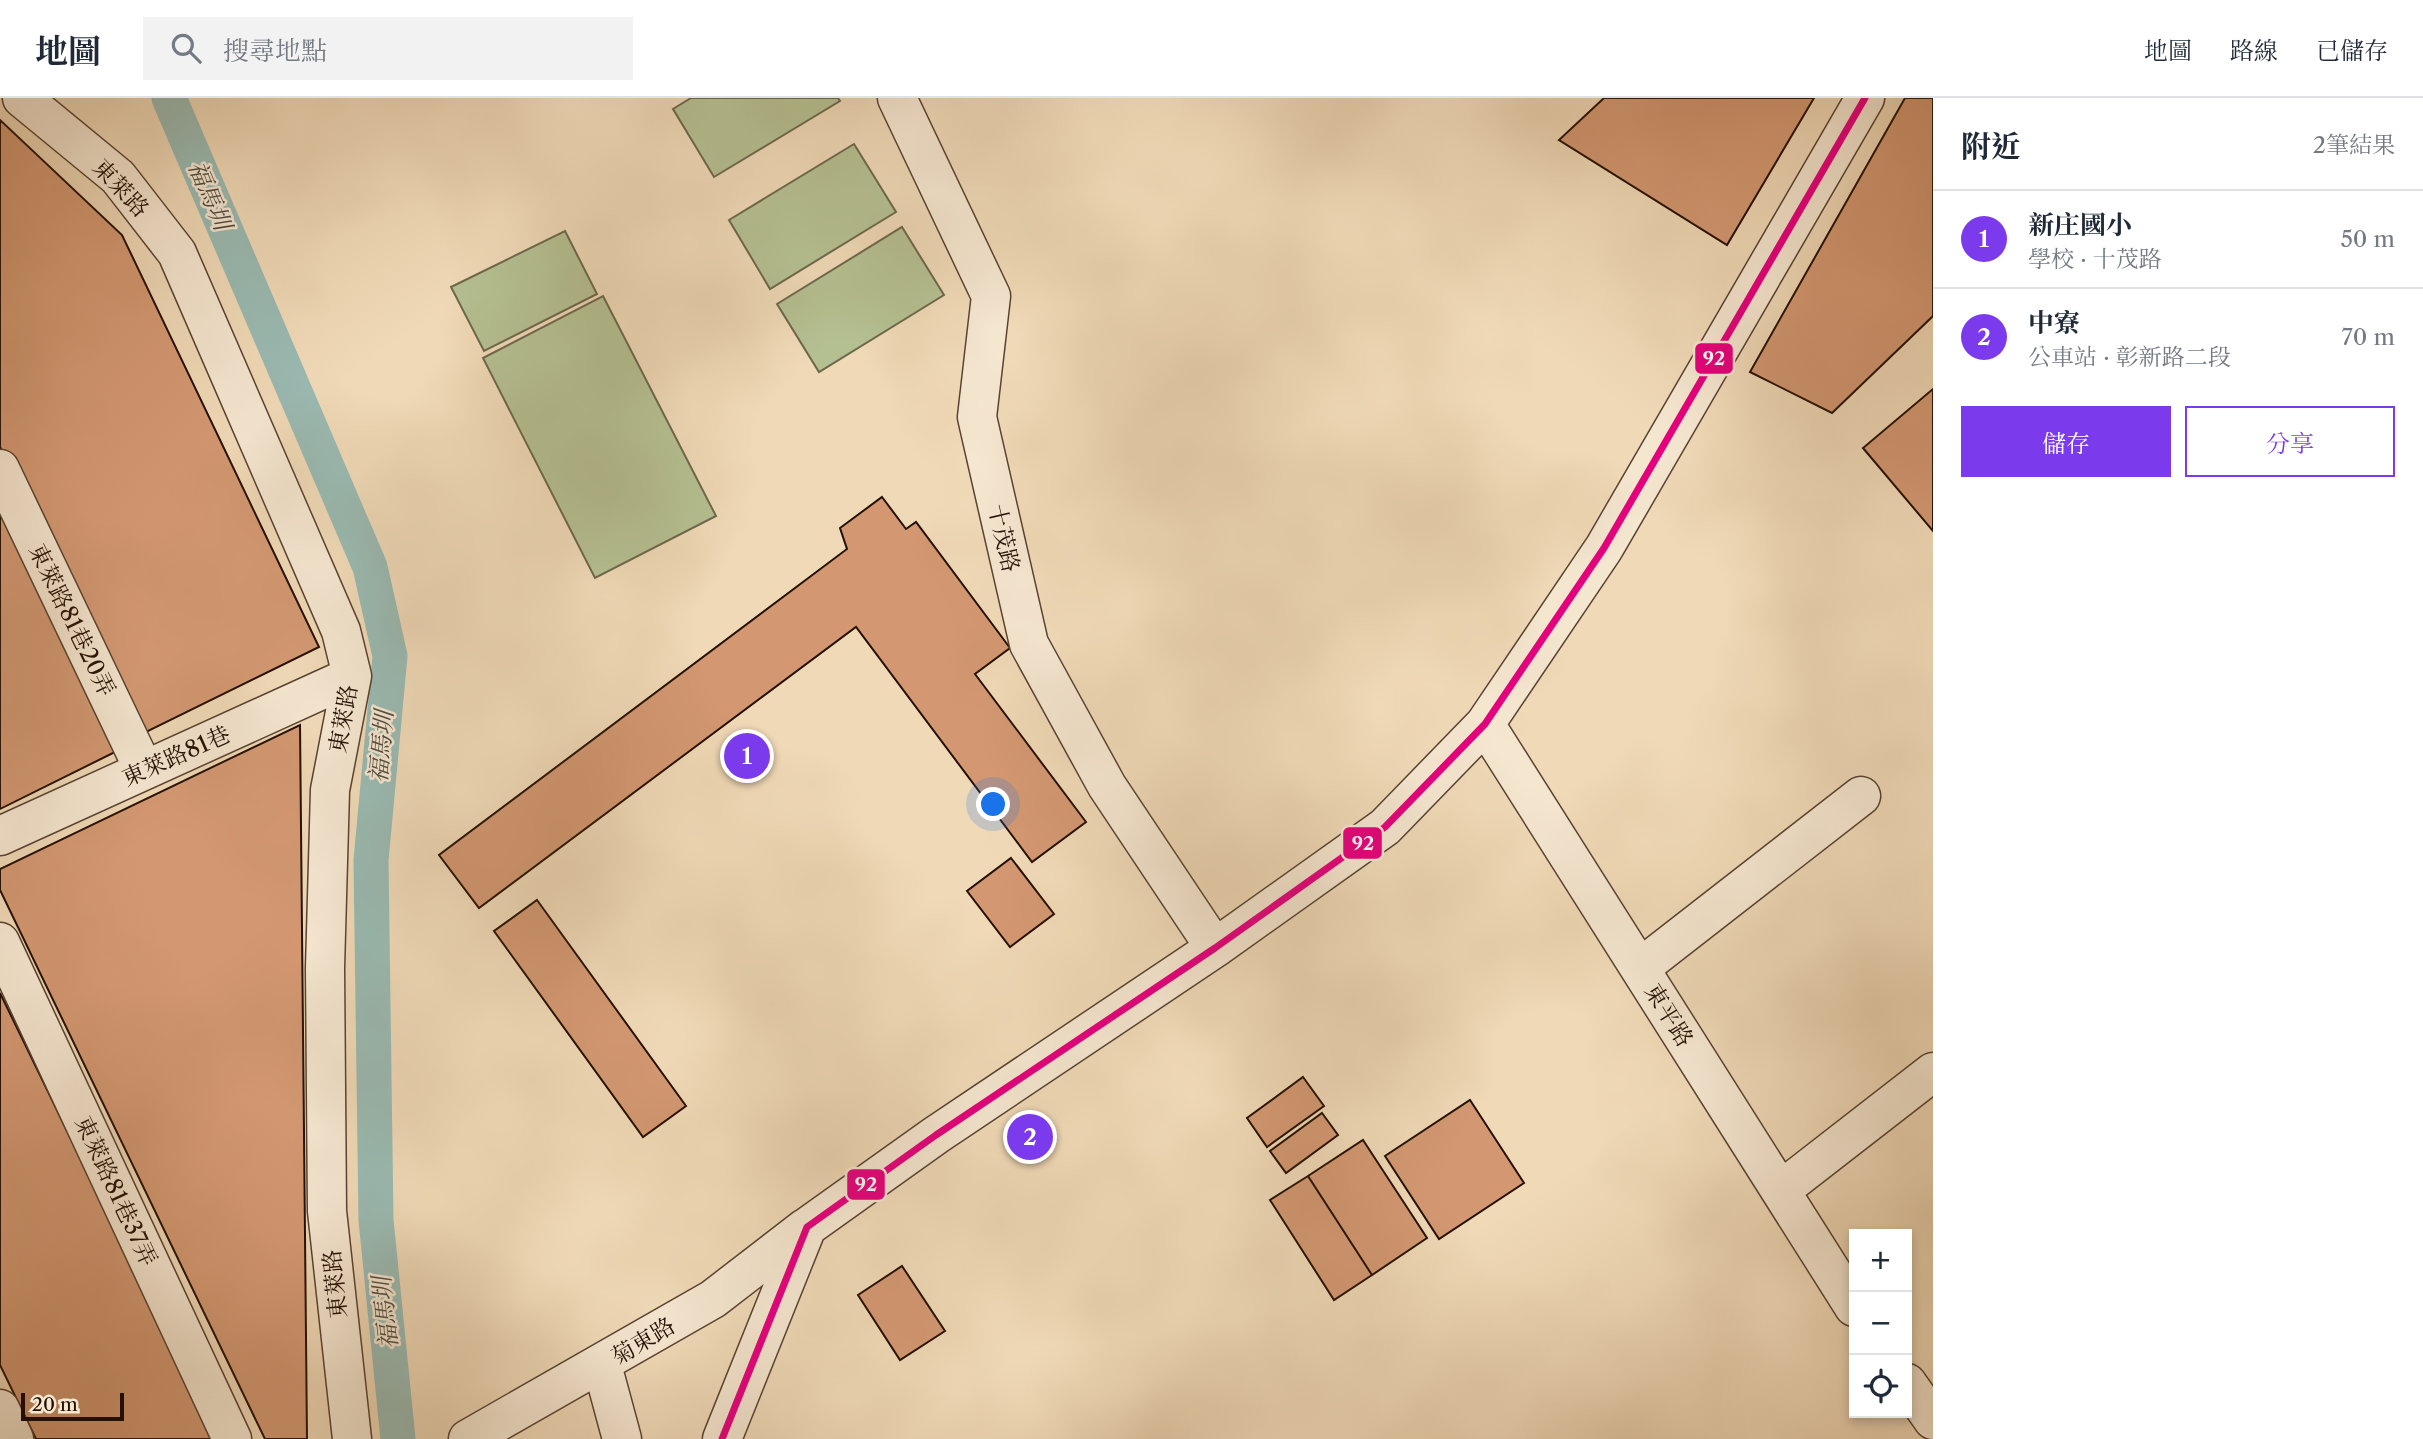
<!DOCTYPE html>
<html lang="zh-TW">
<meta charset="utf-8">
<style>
body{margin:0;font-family:"Libre Caslon Text","Noto Serif TC",serif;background:#f2f2f3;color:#1f2937}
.controls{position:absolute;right:21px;bottom:21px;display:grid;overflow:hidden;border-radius:0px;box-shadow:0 4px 10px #0003}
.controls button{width:63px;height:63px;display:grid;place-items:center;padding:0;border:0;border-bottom:2px solid #e0e1e3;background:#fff;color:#1f2937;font:35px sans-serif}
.scale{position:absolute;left:21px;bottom:18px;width:103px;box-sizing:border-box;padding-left:7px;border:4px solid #251004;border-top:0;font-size:19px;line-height:24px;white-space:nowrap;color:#251004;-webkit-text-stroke:5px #f5e6d0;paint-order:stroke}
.you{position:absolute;left:994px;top:707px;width:24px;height:24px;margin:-18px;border:5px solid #fff;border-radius:50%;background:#1a73e8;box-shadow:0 0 0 10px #1a73e833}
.badge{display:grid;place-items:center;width:46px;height:46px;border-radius:50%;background:#7c3aed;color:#fff;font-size:23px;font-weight:700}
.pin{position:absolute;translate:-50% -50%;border:4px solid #fff;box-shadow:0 2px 7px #0006}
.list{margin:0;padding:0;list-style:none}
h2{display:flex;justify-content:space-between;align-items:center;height:91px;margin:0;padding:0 28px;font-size:30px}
h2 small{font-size:23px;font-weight:400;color:#747a83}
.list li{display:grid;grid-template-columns:46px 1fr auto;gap:21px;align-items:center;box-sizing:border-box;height:98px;padding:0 28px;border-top:2px solid #e0e1e3}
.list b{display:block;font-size:26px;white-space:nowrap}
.list p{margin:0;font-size:23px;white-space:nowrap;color:#747a83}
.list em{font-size:23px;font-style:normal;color:#747a83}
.actions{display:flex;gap:14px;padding:21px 28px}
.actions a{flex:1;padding:16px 0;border:2px solid #7c3aed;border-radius:0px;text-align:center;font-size:24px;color:#7c3aed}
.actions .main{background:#7c3aed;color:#fff}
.icon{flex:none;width:38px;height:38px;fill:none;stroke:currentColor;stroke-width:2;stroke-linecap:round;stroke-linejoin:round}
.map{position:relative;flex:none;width:1933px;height:1341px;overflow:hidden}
header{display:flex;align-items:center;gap:42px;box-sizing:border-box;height:98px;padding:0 35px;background:#fff;border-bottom:2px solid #e0e1e3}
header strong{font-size:33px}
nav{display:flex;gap:38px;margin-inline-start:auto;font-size:24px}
.search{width:490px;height:63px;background:#f2f2f3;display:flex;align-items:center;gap:18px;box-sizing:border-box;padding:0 24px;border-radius:0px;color:#747a83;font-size:26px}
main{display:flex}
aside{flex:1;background:#fff}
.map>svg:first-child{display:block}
.green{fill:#b5c092;stroke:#6d684b;stroke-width:2}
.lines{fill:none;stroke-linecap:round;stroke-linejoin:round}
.canal{stroke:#9abab2;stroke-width:35}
.building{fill:#d39872;stroke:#251004;stroke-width:2}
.minor-casing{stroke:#584231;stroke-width:41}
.minor{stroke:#f5e6d0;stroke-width:38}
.bus-1-casing{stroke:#f5e6d0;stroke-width:12}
.bus-1{stroke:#e5007d;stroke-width:7}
.labels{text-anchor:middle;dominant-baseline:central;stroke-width:5;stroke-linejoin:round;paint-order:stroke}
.street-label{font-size:23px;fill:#251004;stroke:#f5e6d0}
.water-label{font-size:24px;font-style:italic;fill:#4e4c41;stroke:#f5e6d0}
.line-badge{stroke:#f5e6d0;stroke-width:2.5}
.badge-label{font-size:19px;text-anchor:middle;font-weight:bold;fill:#fff}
</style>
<header>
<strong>地圖</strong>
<div class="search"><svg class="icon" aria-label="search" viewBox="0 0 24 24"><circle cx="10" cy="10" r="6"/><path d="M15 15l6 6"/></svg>搜尋地點</div>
<nav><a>地圖</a><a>路線</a><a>已儲存</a></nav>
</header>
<main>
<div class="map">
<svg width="1933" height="1341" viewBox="0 0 1933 1341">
<rect width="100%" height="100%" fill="#f0d9b7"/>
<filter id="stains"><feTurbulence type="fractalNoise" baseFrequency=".00286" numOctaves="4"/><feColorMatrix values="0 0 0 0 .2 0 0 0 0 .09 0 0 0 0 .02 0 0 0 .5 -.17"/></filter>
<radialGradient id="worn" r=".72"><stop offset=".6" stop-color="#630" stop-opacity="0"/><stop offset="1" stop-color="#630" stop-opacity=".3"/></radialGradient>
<!-- green -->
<path class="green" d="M691,0H838L840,3L714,79L673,11Z
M854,46L896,114L770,191L729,122Z
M902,129L944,197L819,274L777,206Z
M565,133L597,196L484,253L451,189Z
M603,198L716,418L595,480L483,260Z"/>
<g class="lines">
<!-- canal -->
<path class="canal" d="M169,0L370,469L390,558L371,762L376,1122L398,1341"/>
</g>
<!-- building -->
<path class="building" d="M1604,0H1814L1727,147L1559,42Z
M1905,0H1933V218L1832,315L1750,274Z
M0,22L122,137L319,549L140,637L0,349Z
M1933,291V433L1863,350Z
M882,399L906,431L916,424L1010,550L975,576L1086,724L1032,764L856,529L479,810L439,757L847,451L840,430Z
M0,410L115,654L0,711Z
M300,627L307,1341H265L0,792V771Z
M1011,760L1054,816L1010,849L967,793Z
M537,802L686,1008L643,1039L494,833Z
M0,895L217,1341H36L0,1267Z
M1303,979L1324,1008L1267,1049L1247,1020Z
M1470,1002L1524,1085L1439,1141L1385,1058Z
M1322,1015L1338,1037L1286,1075L1270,1053Z
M1363,1042L1427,1140L1372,1177L1308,1078Z
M1308,1078L1372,1177L1334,1202L1270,1102Z
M902,1168L945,1233L900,1262L858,1197Z"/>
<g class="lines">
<defs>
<path id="minor" d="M22,0L118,79L177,155L341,533L352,578L330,692L325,870L327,1113L352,1341
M897,0L991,198L977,319L1029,546L1107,688L1215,850
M0,371L144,672
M1485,626L1854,1209
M0,738L352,578
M0,844L232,1341
M1640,870L1861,698
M1781,1092L1933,974
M602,1267L622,1341
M1907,1285L1933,1322
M0,1311L14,1341
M468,1341L713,1201L805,1130
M722,1341L807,1129L936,1037L1215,850L1385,729L1485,626L1604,450L1865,0"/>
</defs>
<!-- minor casing -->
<use href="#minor" class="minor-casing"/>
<!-- minor -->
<use href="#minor" class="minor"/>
<defs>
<path id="bus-1" d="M722,1341L807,1129L936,1037L1215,850L1385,729L1485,626L1604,450L1865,0"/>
</defs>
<!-- bus-1 casing -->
<use href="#bus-1" class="bus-1-casing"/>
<!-- bus-1 -->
<use href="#bus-1" class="bus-1"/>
</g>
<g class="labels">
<!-- street labels -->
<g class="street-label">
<text transform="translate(121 90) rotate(47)">東萊路</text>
<text transform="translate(1004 440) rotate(77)">十茂路</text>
<text transform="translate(72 522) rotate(64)">東萊路81巷20弄</text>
<text transform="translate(343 621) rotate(-80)">東萊路</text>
<text transform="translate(176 658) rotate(-24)">東萊路81巷</text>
<text transform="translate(1669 917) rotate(58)">東平路</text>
<text transform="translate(116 1093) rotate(65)">東萊路81巷37弄</text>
<text transform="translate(335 1186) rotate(-96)">東萊路</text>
<text transform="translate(643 1243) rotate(-31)">菊東路</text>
</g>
<!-- water labels -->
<g class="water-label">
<text transform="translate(210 97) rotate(67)">福馬圳</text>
<text transform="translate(381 649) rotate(-85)">福馬圳</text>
<text transform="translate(385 1215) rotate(-96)">福馬圳</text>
</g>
</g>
<g class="line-badge">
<rect x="1694" y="244" width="40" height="33" rx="7" fill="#e5007d"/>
<rect x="1342" y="728" width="41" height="34" rx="7" fill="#e5007d"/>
<rect x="846" y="1070" width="40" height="33" rx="7" fill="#e5007d"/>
</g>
<g class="badge-label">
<text x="1714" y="267">92</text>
<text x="1363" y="752">92</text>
<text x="866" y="1093">92</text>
</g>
<rect width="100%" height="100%" filter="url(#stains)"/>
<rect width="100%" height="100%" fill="url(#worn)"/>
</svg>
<div class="controls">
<button>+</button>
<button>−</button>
<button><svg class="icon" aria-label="locate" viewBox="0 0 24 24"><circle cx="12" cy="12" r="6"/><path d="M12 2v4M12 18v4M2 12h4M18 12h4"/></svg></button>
</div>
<div class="scale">20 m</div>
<div class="you"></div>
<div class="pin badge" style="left:747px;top:658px">1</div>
<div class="pin badge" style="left:1030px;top:1039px">2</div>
</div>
<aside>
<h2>附近<small>2筆結果</small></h2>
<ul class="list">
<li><span class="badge">1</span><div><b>新庄國小</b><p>學校 · 十茂路</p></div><em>50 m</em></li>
<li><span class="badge">2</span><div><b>中寮</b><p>公車站 · 彰新路二段</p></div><em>70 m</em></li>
</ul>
<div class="actions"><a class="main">儲存</a><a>分享</a></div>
</aside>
</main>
